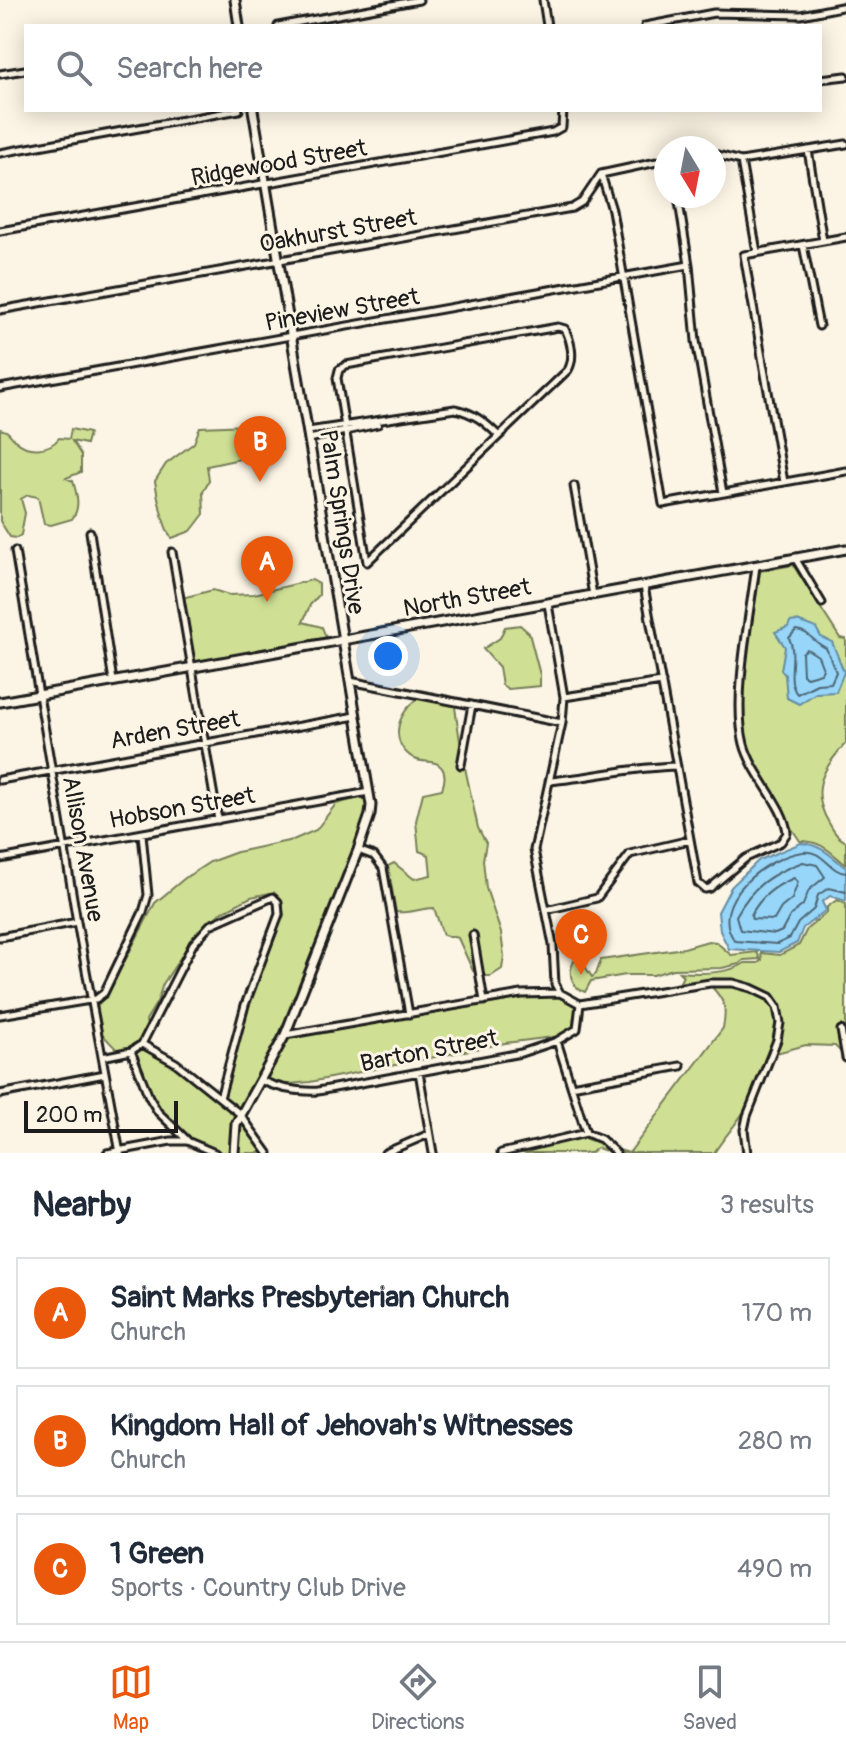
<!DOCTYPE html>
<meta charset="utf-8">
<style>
body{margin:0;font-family:Pangolin,sans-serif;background:#f2f2f3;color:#1f2937}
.compass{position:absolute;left:654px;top:136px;width:72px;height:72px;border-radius:50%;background:#fff;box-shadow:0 4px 20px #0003;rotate:170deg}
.scale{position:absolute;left:24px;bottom:20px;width:154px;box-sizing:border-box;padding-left:8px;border:4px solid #1c1c1c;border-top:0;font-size:22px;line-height:28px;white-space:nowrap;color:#1c1c1c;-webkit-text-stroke:6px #fcf5e5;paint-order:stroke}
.you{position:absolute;left:388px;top:656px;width:28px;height:28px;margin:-20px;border:6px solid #fff;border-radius:50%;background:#1a73e8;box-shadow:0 0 0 12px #1a73e833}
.badge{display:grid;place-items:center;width:52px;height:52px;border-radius:50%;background:#ea580c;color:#fff;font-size:26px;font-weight:700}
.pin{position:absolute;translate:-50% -66px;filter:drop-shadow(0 2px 4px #0008)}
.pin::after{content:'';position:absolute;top:42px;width:28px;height:24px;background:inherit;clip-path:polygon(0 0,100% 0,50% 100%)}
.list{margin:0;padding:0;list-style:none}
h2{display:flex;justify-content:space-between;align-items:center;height:104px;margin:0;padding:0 32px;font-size:34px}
h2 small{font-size:26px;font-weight:400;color:#747a83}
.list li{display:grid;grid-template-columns:52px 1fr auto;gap:24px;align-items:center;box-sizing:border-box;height:112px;margin:0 16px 16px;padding:0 16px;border:2px solid #e0e1e3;border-radius:0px}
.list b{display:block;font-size:30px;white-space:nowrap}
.list p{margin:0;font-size:26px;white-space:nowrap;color:#747a83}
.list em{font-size:26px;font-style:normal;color:#747a83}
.icon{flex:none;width:44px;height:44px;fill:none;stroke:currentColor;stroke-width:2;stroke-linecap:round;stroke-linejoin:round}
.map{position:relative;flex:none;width:846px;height:1153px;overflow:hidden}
.search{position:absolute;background:#fff;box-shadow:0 4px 20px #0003;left:24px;right:24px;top:24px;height:88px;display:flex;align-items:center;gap:20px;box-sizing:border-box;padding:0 28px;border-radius:0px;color:#747a83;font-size:30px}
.sheet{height:488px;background:#fff}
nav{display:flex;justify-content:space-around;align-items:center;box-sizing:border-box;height:112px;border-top:2px solid #e0e1e3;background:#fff;font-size:22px;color:#747a83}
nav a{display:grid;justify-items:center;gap:4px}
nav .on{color:#ea580c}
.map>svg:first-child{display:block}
.green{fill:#cfe094;stroke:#767e58;stroke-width:2}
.water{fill:#97d6f9;stroke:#668ca1;stroke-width:2}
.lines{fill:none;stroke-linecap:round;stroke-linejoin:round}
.shore{stroke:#4d6674;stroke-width:2}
.minor-casing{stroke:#1c1c1c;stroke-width:11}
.tertiary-casing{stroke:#1c1c1c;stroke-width:13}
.minor{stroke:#fcf5e5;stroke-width:5}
.tertiary{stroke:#fcf5e5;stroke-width:7}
.labels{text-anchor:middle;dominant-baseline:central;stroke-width:6;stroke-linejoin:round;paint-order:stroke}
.street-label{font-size:24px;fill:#1c1c1c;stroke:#fcf5e5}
</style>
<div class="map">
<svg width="846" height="1153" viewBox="0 0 846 1153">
<rect width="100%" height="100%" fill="#fcf5e5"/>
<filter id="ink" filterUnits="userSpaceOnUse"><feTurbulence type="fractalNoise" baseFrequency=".0125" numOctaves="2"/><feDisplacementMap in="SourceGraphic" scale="16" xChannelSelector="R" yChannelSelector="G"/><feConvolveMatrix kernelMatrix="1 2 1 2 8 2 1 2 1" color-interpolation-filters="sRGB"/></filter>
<g filter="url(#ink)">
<!-- green -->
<path class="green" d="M265,422C278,428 281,435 282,450L207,466L209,480L203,492L204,514L191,531L172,538C164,531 157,494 155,481L166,464L194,443L200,427L249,425Z
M0,429C10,431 9,435 16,441C28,452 49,451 59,438L69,439L71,429L89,433L86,444L72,441L81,455V472L66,478L73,481C77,495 81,507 72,519L51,525L44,524L38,497L28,495L21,499L25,513L21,535L16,538L10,537L0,521Z
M793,565L840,638L846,639V743C823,768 809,790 829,823C834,832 837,837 846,842V865C830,852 822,841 800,841C781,812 755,778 746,744C735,698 754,619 760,571Z
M312,580L319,584V595L310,605L303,622L322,627L327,640L192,664L182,598L213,590L229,595L254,594Z
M520,625L529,633L540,675V686L508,689L502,685L499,667L483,649L500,638L505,627Z
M419,698L452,704L455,707L461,748L458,767L463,769L464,763L478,828L486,843L483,860L486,888L501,933L504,956L502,969L491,976H483L474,932L470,933L477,973L473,971L458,938L443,935L434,908C421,908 409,914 396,912L388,866L394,863L414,879L431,875L429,855L419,851L416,821L423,793L442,789C445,781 447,771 439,765C433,760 423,763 415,759C388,744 396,713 419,698Z
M362,797L368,801L366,821L282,1035L239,1110L223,1097L247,1006L284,916L282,904L274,892L251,897L220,913L194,937L163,984L157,1002L146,1020L147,1028L136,1046L118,1051L101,1033L96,1007L107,995L155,903L185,878L210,862L237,852L293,840L316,830L336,804Z
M837,900L846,904V1044L843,1027L838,1028L843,1054L835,1046L806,1045L776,1053L769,1068C805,977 752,980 680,982L683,976L679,972C698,974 729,974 745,963H758L762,960L761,953L780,955L799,945L807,929L827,912V907Z
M708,941L716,942L731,955L757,952L760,959L744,960L739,964L722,968L673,969L653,975H626L591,981L585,992C572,988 567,973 574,961L582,962L592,977L596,974L601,960L684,948Z
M711,986C778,984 787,1009 764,1066C759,1078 756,1090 750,1101C741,1120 725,1135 714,1153H619L616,1149L629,1153L723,1028C727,1008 725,1001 711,986Z
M536,996L559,997L578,1006L575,1027L561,1036L505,1043L310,1082L280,1085L264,1079L287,1038Z
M143,1048L174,1065L236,1115L231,1133V1153C200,1153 164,1122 151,1095C144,1082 140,1067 134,1053Z
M240,1120L264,1153H236Z
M582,1138L603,1144L613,1153L597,1148L591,1153H509Z"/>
<!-- water -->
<path class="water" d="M797,621L816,628L821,637L832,642L844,672L836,692L816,693L799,704L787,698L785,675L781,670L785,647L775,632L788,627L790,622Z
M801,843C822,845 830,855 846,868V901L830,896L822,902L826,910L803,928L797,943L779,952L729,949L720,931L718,912L731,887L759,860Z"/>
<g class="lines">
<!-- shore -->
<path class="shore" d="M796,630C809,631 814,643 826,648L836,672L831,683L817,684L797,694C785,679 798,655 789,638Z
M807,649L818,656L823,669L821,673L807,677L803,675L802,653Z
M803,862L817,865L825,877L809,890L803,905L790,916L782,931L775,934L740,930L736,916C752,886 772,873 803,862Z
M846,873C829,872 823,849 803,852C767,856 706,903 735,941L777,944L790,938L798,923L814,909L818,895L829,888L846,892
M794,878L798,882L792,899L781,908L774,920L752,919L751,915C761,896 775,886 794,878Z"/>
<defs>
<path id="minor" d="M543,0L547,26
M278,26L419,0
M645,26L714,13L801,15L846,6
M0,74L25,70
M820,79L846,76
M808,150L823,241
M0,153L239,110
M714,154L741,161L846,144
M741,161L757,252
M601,174L612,210L663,504L846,471
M678,196L689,265L696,341L723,493
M0,231L553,132L562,127L563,110
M803,245L819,326
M0,310L572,208L582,202L601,174L666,160
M558,327L565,329C571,341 575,358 568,370L367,562L337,378L339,370L346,365Z
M0,388L689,265
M308,431L455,409C474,413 485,422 499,436
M309,439L378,424
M784,482L744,255L846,237
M574,486L593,595
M90,532L113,681
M15,551L77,922L120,1153
M172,552L218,820
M795,558L822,603
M644,586L698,883L705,889L710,888L746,858L781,842L787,833C785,806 752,775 744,744C732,699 750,615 756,566
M548,604L564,697L562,723L534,850L553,945L555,984L560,993L580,1004L710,983H733L751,988L770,997L777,1007L780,1023L777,1040L747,1116L744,1130L747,1153
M350,681L562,723
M564,697L662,682
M461,765L472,705
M0,780L356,716
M550,781C594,777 632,767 677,766
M358,850L374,856L383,868L409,1014
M0,859L369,792
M546,910L597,898L630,854L690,840
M473,935L484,1001
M0,937L77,922
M0,1015L96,999L104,993L143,912L148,895L142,834
M841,1030L846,1058
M285,1035L521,994L560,993
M557,1041L586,1133
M142,1044L176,1063L240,1114L268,1153
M131,1051L149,1097L158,1112L187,1140
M102,1057L131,1051L142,1044L193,944L210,925L273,897L278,902L279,914L245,1005L220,1098
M419,1072L433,1153
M260,1080C279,1089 297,1092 318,1091L521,1053L557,1041L577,1029L580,1004
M571,1086L681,1066
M0,1094L105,1074
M107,1153L171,1141H187L215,1153
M385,1153L429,1134
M501,1153L586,1133L601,1139L616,1153"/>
<path id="tertiary" d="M235,0L239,26
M0,702L846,549
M234,1153L236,1124L285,1035L358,850L370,815L371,805L253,110"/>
</defs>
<!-- minor casing -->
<use href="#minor" class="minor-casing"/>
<!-- tertiary casing -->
<use href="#tertiary" class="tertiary-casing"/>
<!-- minor -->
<use href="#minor" class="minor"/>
<!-- tertiary -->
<use href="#tertiary" class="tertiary"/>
</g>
</g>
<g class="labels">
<!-- street labels -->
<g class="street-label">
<text transform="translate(279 163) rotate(-10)">Ridgewood Street</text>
<text transform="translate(338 231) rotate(-10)">Oakhurst Street</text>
<text transform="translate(342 310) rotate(-10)">Pineview Street</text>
<text transform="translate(342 522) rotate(81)">Palm Springs Drive</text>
<text transform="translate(467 598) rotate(-10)">North Street</text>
<text transform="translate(175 730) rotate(-10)">Arden Street</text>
<text transform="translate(182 808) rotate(-10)">Hobson Street</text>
<text transform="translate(83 849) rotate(80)">Allison Avenue</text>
<text transform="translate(429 1051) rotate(-11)">Barton Street</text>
</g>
</g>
</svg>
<svg class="compass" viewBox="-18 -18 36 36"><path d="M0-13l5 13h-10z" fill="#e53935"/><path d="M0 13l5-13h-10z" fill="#747a83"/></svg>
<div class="scale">200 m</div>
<div class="you"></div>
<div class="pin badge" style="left:267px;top:602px">A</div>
<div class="pin badge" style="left:260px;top:482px">B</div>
<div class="pin badge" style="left:581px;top:975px">C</div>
<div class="search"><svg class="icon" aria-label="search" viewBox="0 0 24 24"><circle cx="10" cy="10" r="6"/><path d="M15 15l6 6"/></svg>Search here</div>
</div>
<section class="sheet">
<h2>Nearby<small>3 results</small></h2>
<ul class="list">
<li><span class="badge">A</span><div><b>Saint Marks Presbyterian Church</b><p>Church</p></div><em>170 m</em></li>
<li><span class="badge">B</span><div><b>Kingdom Hall of Jehovah's Witnesses</b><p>Church</p></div><em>280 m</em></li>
<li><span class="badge">C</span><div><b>1 Green</b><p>Sports · Country Club Drive</p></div><em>490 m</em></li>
</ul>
</section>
<nav>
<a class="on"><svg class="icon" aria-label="map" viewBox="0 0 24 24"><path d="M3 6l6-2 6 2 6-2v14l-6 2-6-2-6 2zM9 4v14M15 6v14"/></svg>Map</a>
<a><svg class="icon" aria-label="directions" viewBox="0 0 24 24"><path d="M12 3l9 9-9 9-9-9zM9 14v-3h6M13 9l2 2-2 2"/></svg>Directions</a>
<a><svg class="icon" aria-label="saved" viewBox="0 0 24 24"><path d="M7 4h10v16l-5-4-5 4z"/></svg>Saved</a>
</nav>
